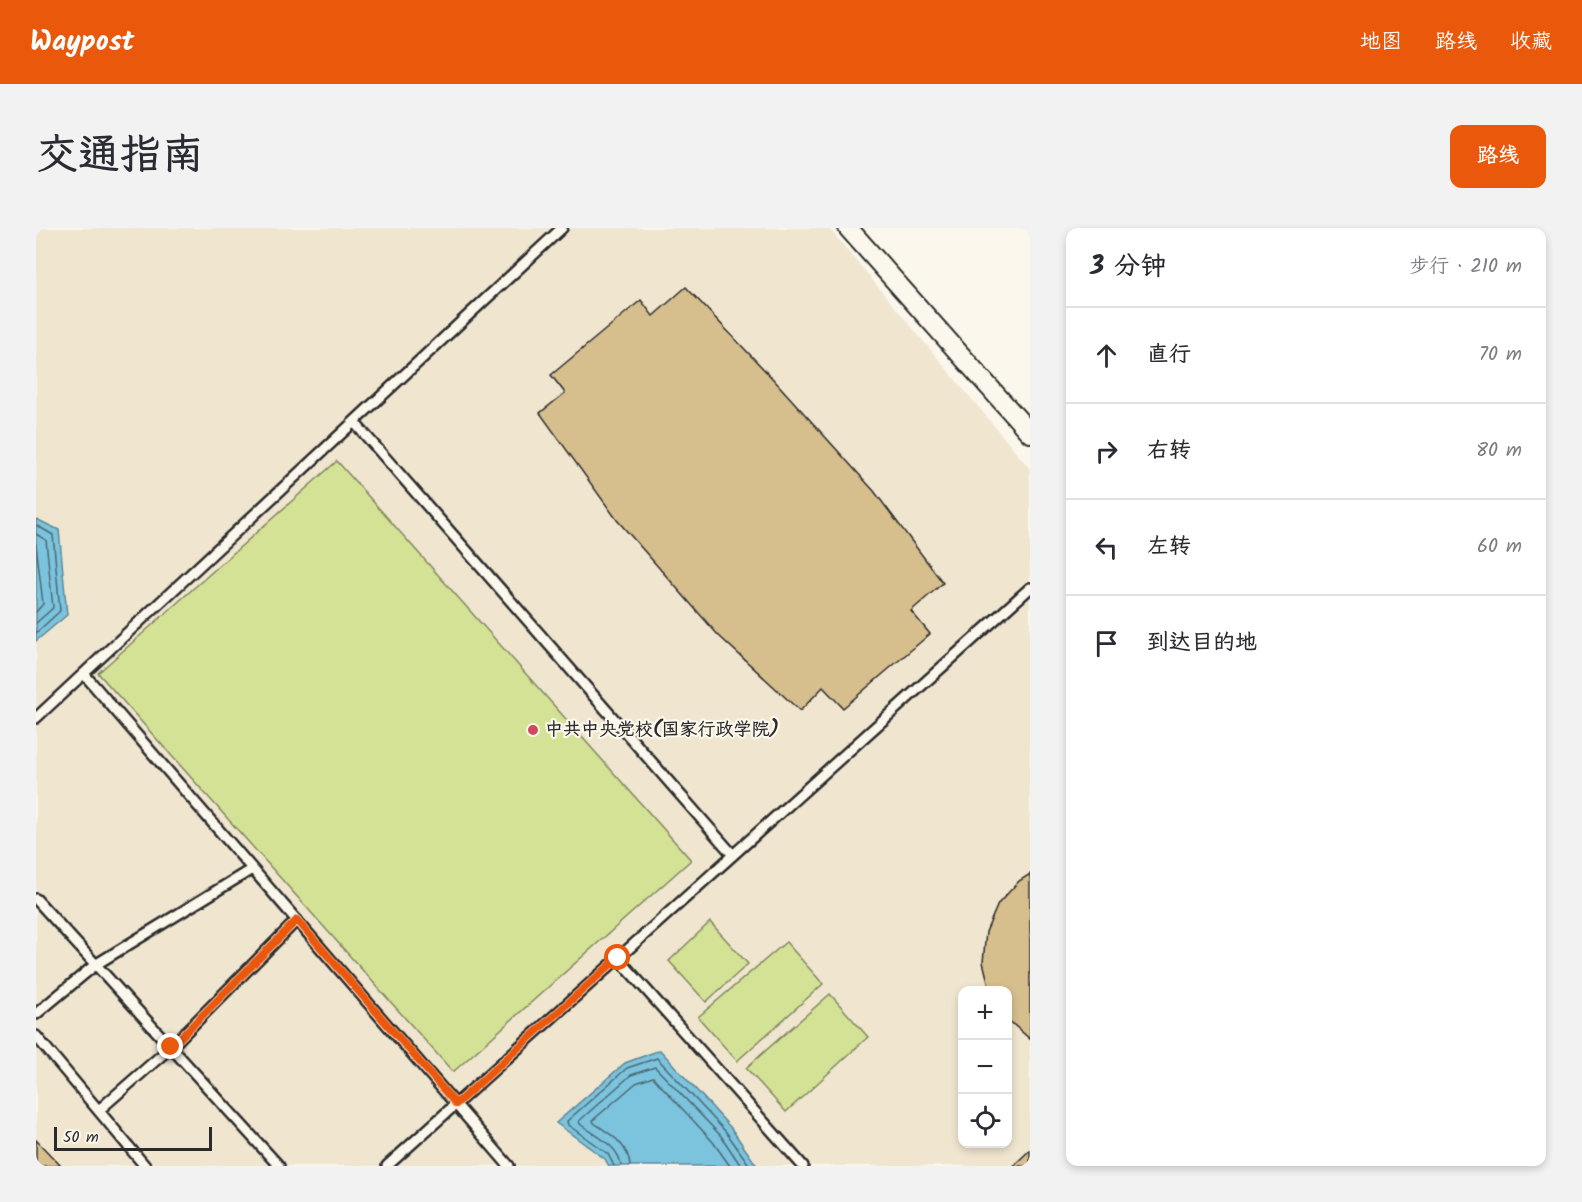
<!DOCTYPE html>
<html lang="zh">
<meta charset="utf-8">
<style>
body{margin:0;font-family:Kalam,"LXGW WenKai TC",sans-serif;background:#f2f2f3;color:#2b2b33}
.controls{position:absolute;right:18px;bottom:18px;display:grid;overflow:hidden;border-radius:12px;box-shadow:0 3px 9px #0003}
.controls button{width:54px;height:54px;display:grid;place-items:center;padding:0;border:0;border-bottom:2px solid #e1e1e2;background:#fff;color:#2b2b33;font:30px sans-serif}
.scale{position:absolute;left:18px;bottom:15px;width:158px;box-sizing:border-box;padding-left:6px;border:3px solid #2b2b2b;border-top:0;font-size:16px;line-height:21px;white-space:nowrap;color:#2b2b2b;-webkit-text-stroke:4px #fbf7ec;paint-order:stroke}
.stop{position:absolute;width:18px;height:18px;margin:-14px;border:4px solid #ea580c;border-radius:50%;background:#fff}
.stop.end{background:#ea580c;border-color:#fff;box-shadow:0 2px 6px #0008}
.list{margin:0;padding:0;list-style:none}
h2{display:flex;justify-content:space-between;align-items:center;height:78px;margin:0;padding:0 24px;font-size:26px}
h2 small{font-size:20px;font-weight:400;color:#7c7c81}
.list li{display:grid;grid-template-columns:39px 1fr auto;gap:18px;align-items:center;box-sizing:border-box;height:96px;padding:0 24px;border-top:2px solid #e1e1e2}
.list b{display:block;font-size:22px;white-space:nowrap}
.list em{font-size:20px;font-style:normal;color:#7c7c81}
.icon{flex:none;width:33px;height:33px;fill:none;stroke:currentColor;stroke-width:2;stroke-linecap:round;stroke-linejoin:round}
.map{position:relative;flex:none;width:994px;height:938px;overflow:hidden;border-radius:12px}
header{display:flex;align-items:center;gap:36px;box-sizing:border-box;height:84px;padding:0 30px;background:#ea580c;color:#fff}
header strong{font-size:28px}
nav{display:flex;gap:33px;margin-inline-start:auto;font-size:21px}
.intro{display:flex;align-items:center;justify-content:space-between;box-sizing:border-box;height:144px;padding:0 36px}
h1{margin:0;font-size:42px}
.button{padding:15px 27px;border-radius:12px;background:#ea580c;color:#fff;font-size:21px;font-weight:700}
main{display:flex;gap:36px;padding:0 36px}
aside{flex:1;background:#fff;border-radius:12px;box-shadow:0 3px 9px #0003}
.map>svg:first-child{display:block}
.built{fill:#f0e6d0;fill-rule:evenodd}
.green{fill:#d4e296;stroke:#808660;stroke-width:1.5}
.water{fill:#7cc3dd;stroke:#5c8696;stroke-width:1.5}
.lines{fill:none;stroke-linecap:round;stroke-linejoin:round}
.shore{stroke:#4b6872;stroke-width:1.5}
.building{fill:#d6be8d;stroke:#2b2b2b;stroke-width:1.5}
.lane-casing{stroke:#2b2b2b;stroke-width:14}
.street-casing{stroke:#2b2b2b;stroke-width:22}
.lane{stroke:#fbf7ec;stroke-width:9}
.street{stroke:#fbf7ec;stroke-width:18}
.route{stroke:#ea580c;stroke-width:8}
.poi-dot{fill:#d1495b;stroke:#fbf7ec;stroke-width:2}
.labels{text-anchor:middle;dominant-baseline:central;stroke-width:4.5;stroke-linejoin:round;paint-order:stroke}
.poi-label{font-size:18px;font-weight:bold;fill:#2b2b2b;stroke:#fbf7ec;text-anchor:start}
</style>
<header>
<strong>Waypost</strong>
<nav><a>地图</a><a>路线</a><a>收藏</a></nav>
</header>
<div class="intro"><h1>交通指南</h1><a class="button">路线</a></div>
<main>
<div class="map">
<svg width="994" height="938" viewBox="0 0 994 938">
<rect width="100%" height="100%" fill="#fbf7ec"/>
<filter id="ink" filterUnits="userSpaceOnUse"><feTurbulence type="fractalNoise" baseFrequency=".0167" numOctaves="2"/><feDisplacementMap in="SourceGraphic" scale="12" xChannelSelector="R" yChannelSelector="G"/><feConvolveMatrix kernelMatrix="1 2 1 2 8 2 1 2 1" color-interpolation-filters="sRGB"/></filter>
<g filter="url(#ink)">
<!-- built -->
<path class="built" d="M0,0H793L994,241V938H0ZM927,762H972V916H927Z"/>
<!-- green -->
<path class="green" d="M301,233L655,632L417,844L62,445Z
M674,694L712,736L670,774L633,733Z
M750,714L787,756L701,833L662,789Z
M794,766L832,809L750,884L710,840Z"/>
<!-- water -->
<path class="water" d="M0,291L23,302L31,387L0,413Z
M624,822L695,900L721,938H573L569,931L520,895L589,835Z"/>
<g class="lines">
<!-- shore -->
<path class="shore" d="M0,297L17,307L24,383L0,405
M0,306L10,312L17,380L0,395
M0,316L7,376L0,384
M578,938L572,926L532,897L531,893L591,840L621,830L690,904L714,938
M585,938C584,918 558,907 544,896L543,893L595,847L619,839L685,908L705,938
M594,938C593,916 574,906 558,895L557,892L600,855L617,849L677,914L694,938"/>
</g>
<!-- building -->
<path class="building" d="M650,59L738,152L838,263L907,355L875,383L894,406L807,480L787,459L764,483L682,407L581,292L504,185L529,165L515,147L605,72L617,88Z
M994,646V811L972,792V762H954L947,734L950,704L962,676L983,653Z
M0,912L25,938H0Z
M994,922V938H977Z"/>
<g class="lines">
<defs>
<path id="lane" d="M318,194L697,627
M48,446L473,938
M0,490L526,0
M0,671L243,938
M582,730L767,938
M0,786L59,737L216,641
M0,808L109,938
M63,882L135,819L261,692
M351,938L994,360"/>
<path id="street" d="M812,0L994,205"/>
</defs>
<!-- lane casing -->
<use href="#lane" class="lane-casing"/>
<!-- street casing -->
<use href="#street" class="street-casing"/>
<!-- lane -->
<use href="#lane" class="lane"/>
<!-- street -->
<use href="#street" class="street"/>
</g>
</g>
<g class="lines" filter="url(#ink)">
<!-- route -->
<path class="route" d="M135,819L261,692L420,876L582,730"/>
</g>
<!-- markers -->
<circle class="poi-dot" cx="497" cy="502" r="6"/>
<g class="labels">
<!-- poi labels -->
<g class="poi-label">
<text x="509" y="502">中共中央党校(国家行政学院)</text>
</g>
</g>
</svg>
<div class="controls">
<button>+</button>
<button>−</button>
<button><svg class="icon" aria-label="locate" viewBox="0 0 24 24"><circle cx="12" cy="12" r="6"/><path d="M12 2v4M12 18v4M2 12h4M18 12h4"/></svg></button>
</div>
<div class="scale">50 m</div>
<div class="stop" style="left:582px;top:730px"></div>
<div class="stop end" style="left:135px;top:819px"></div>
</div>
<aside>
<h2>3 分钟<small>步行 · 210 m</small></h2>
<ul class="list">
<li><svg class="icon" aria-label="ahead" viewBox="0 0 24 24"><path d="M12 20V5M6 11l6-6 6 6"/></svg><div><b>直行</b></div><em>70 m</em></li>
<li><svg class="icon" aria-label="right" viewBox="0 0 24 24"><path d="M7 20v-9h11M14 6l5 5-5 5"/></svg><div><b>右转</b></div><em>80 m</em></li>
<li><svg class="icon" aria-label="left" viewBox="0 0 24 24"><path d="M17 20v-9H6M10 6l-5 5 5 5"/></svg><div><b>左转</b></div><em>60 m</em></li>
<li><svg class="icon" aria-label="arrive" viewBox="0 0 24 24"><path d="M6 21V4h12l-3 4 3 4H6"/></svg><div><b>到达目的地</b></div></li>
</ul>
</aside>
</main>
